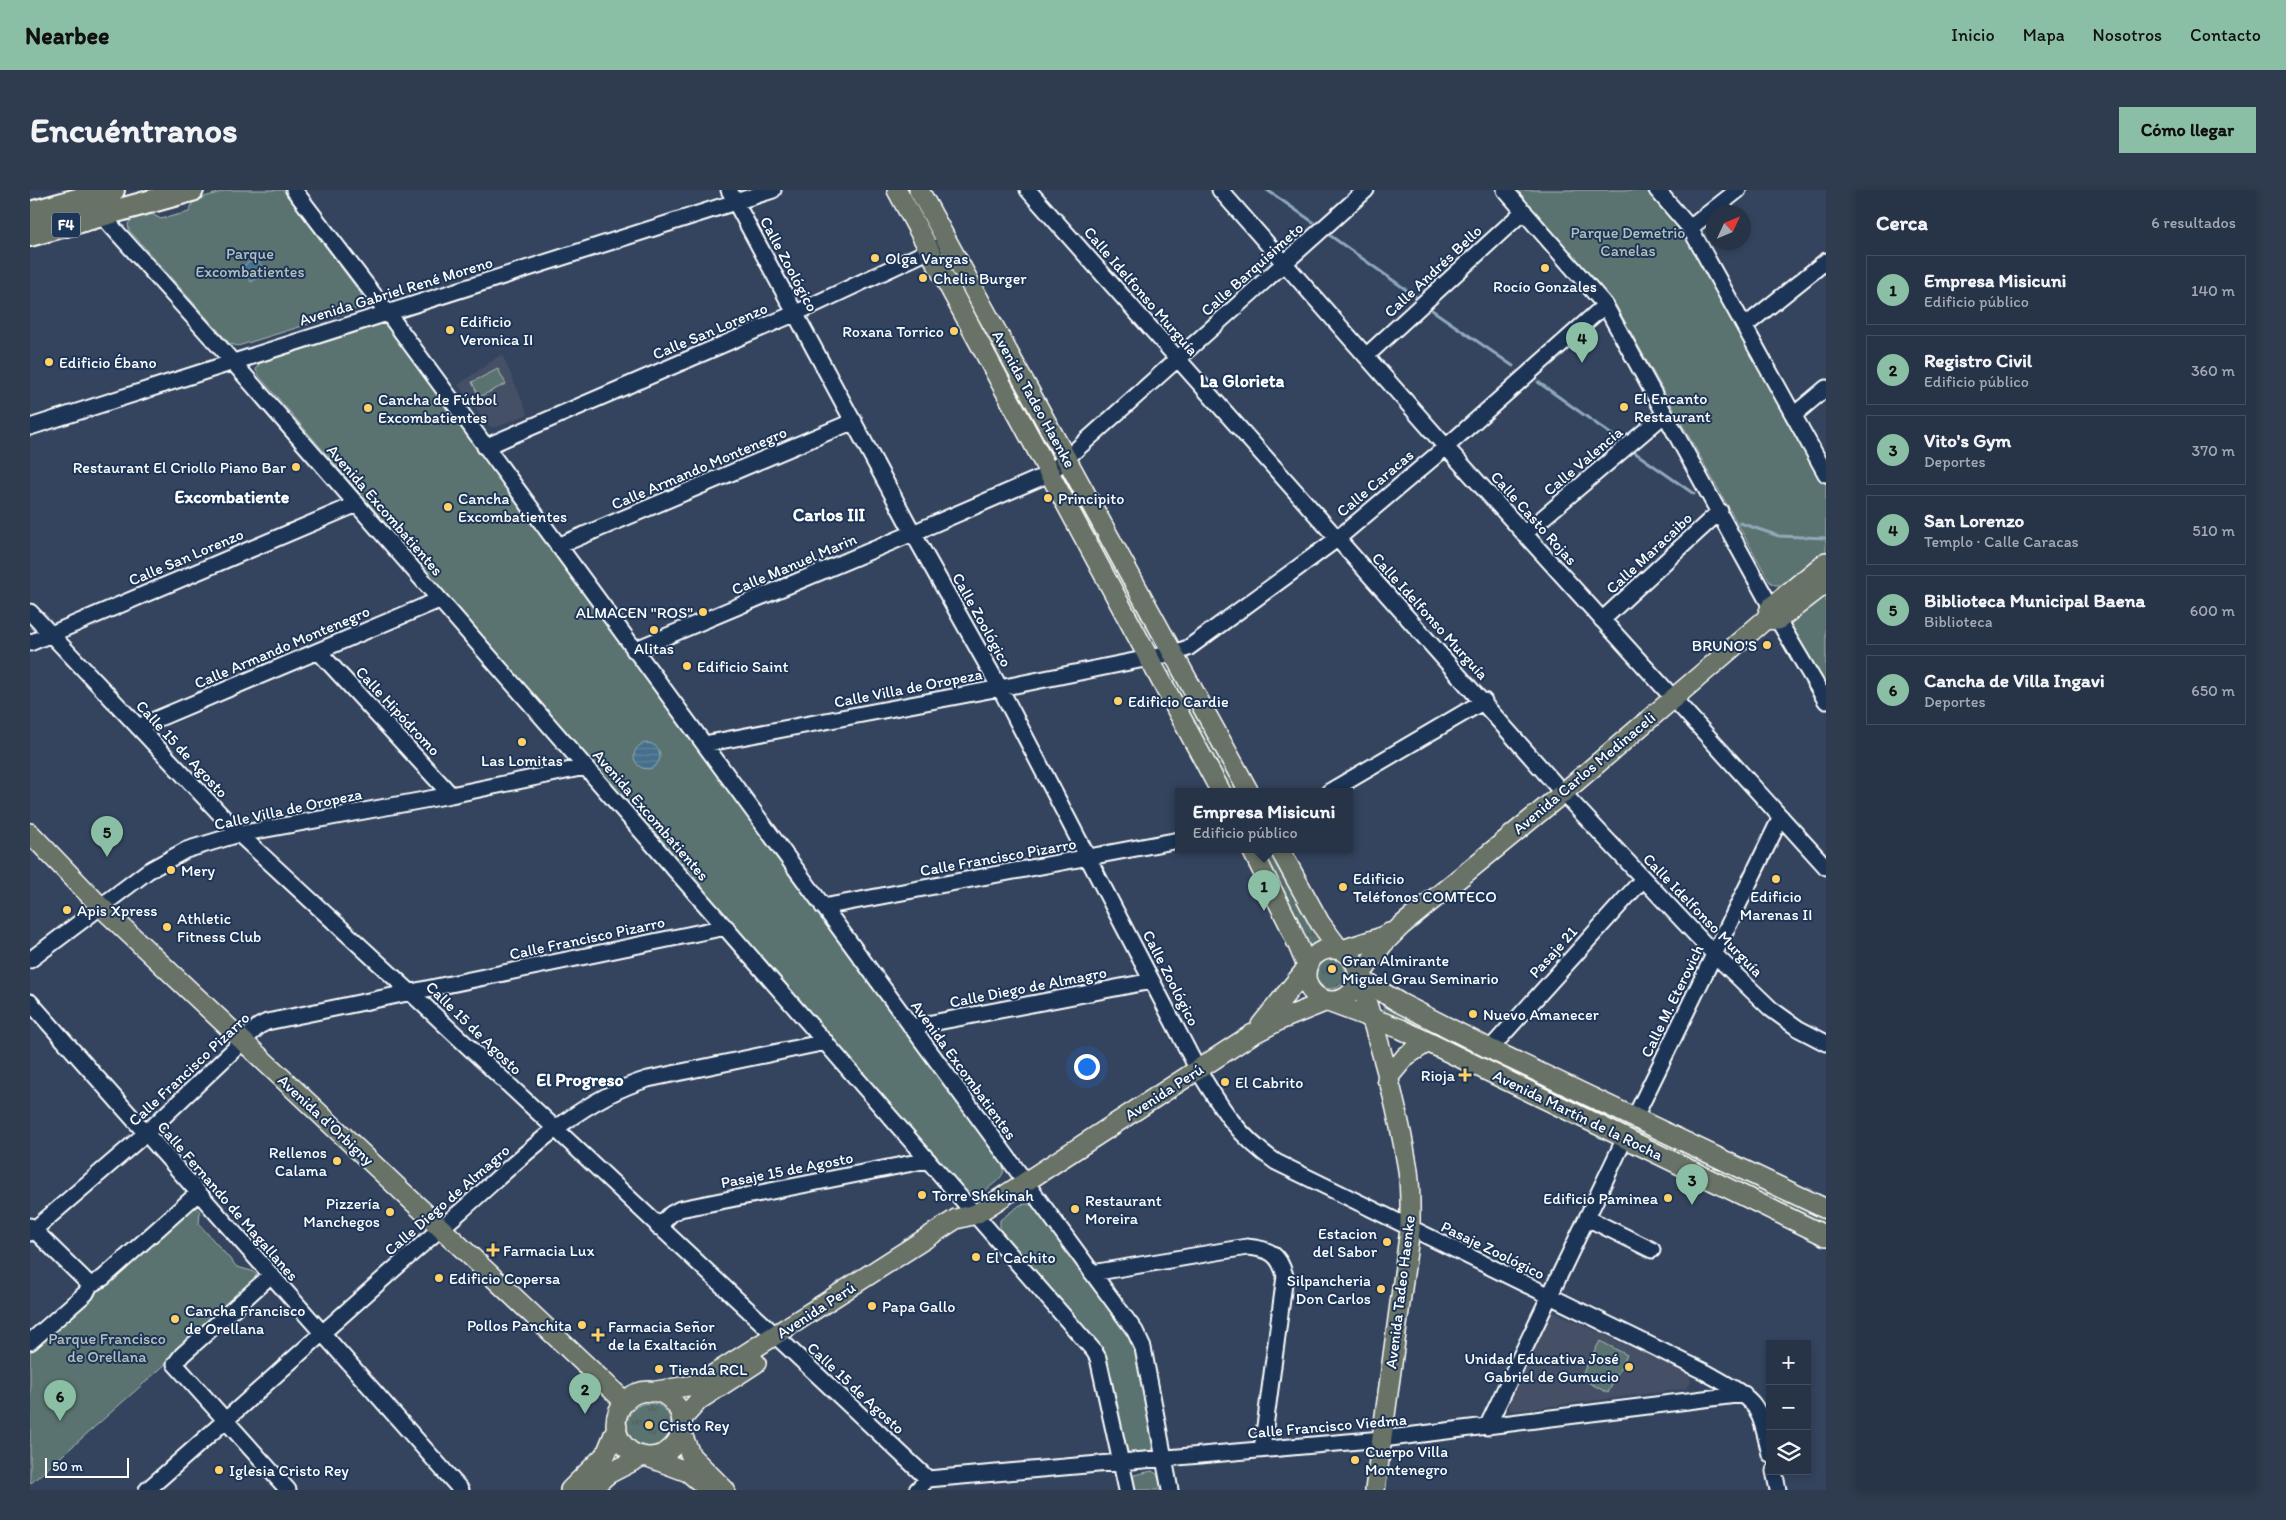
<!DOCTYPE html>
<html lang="es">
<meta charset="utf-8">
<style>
body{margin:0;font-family:Itim,sans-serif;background:#2f3b4e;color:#f1f3f6}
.controls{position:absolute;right:15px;bottom:15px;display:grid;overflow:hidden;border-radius:0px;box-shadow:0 2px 8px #0003}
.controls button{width:45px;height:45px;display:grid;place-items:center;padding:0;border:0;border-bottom:1px solid #434e60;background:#273347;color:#f1f3f6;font:25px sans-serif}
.compass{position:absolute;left:1676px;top:15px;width:45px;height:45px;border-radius:50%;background:#273347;box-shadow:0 2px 8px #0003;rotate:46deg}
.scale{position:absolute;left:15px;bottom:12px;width:84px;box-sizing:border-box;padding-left:5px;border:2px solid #fff;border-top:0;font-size:14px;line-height:18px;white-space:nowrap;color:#fff;-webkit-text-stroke:4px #1d3557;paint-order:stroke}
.you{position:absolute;left:1056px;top:876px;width:18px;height:18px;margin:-12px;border:4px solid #fff;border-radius:50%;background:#1a73e8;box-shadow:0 0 0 8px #1a73e833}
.badge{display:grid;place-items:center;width:32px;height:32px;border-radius:50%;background:#8abfa5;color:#111;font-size:16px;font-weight:700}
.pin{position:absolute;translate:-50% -41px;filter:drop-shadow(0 1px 2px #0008)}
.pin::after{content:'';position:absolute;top:26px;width:18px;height:15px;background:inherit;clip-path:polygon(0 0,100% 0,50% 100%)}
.popup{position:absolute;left:1145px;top:598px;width:178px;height:65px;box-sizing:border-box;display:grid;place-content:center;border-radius:0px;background:#273347;filter:drop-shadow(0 1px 4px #0005);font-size:16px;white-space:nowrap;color:#a4aab4}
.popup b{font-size:19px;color:#f1f3f6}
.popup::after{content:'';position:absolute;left:50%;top:100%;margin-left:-10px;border:10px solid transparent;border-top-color:#273347}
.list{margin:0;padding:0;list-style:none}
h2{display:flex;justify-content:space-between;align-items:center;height:65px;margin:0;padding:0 20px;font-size:21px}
h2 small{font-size:16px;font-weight:400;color:#a4aab4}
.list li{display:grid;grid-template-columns:32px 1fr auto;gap:15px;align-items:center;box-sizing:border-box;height:70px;margin:0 10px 10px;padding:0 10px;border:1px solid #434e60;border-radius:0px}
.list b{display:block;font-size:19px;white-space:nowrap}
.list p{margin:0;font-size:16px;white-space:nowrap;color:#a4aab4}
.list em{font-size:16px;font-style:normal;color:#a4aab4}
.icon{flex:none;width:28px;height:28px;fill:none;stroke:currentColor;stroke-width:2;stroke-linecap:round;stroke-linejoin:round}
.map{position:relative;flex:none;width:1796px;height:1300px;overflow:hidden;border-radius:0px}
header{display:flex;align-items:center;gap:30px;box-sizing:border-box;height:70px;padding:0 25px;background:#8abfa5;color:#111}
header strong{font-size:24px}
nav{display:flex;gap:28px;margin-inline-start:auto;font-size:18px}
.intro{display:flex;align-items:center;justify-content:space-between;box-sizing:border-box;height:120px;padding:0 30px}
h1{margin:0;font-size:35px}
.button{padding:12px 22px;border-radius:0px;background:#8abfa5;color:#111;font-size:18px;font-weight:700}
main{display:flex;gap:30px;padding:0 30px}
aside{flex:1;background:#273347;border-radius:0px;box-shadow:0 2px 8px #0003}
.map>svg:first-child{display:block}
.built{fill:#444f65}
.grass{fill:url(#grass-tufts);stroke:#acb9b7}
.park{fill:#5a736f;stroke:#acb9b7}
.water{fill:url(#water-rules);stroke:#8fa9b9}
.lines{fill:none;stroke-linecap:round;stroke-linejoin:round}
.stream{stroke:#8fa9b9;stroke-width:3}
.minor-casing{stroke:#fff;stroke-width:19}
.major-casing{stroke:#fff;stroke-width:22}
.highway-casing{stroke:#fff;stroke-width:26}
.minor{stroke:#1d3557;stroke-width:15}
.major{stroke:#697266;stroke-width:19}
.highway{stroke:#697266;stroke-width:22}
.poi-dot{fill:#ffd166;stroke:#1d3557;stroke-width:2}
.labels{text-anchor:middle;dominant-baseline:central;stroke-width:4;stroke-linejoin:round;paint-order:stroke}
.shield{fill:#1d3557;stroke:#bbc2cd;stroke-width:1}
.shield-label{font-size:15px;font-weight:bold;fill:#fff}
.park-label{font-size:16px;fill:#b5c0be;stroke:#1d3557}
.poi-label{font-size:16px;fill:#fff;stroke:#1d3557;text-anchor:start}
.street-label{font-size:16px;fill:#fff;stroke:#1d3557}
.neighbourhood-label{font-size:18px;font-weight:bold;fill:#fff;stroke:#1d3557}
</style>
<header>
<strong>Nearbee</strong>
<nav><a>Inicio</a><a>Mapa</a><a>Nosotros</a><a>Contacto</a></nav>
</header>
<div class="intro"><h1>Encuéntranos</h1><a class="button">Cómo llegar</a></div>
<main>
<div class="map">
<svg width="1796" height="1300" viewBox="0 0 1796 1300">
<defs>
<pattern id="grass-tufts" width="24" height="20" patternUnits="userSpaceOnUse" patternTransform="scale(1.25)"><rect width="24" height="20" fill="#5a736f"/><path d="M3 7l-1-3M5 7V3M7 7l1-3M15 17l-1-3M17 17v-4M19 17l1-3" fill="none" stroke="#525c5a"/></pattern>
<pattern id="water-rules" width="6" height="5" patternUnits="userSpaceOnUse" patternTransform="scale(1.25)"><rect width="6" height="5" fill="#446f8b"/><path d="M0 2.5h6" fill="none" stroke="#60859c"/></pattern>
</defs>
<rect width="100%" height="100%" fill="#34445f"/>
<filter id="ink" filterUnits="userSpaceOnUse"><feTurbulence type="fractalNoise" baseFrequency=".02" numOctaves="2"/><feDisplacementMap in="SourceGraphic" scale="10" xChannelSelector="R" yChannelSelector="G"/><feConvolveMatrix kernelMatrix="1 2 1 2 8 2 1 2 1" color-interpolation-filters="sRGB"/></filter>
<g filter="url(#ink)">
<!-- built -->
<path class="built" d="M472,164L498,224L467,237H461L455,232L428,195Z
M1525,1122L1659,1184L1661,1193L1655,1199L1485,1221L1480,1220L1479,1211L1520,1124Z"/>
<!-- grass -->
<path class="grass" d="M917,66L1023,263L1022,268L912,68Z
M1031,282H1035L1125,445L1117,449L1029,285Z
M1138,481L1145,484L1211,602H1199L1135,484Z
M1228,660H1242L1293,750L1278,759Z
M1286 784a15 15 0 1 1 30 0a15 15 0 1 1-30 0Z
M1351,811L1796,1026V1036L1355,822Z
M597 1235a22 22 0 1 1 44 0a22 22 0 1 1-44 0Z"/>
<!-- park -->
<path class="park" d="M198,0H253L331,104V115L327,119L208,156L200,154L99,40L98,34L103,27L118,22L131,29L159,22L164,10Z
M1483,0H1621L1655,39L1796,290V361L1752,395H1745L1740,392L1584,112Z
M353,133L358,135L972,973L974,979C974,990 950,1006 939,1004L935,1000L415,407L335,309L229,186L226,180L228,175L233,171Z
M468,179L476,194L449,207L442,192Z
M1796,403V499L1758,435L1760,432Z
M997,1014L1003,1016L1103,1153L1108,1169L1123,1254L1120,1263L1098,1264L1072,1160L970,1040V1030L990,1015Z
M164,1015L170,1022L169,1034L207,1077L222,1081L229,1087L138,1172L0,1294V1157Z
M1570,1151L1597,1165L1578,1203L1550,1188Z
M1122,1281L1127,1284L1132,1300H1105L1103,1290L1104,1285Z"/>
<!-- water -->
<path class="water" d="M226,68L236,83L221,92L212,77Z
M604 566a13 13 0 1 1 26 0a13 13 0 1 1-26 0Z"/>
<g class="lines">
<!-- stream -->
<path class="stream" d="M1237,0L1283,32
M1298,44L1385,106
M1402,120L1483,176
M1508,192L1589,250
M1604,262L1664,304
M1710,333L1749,346L1796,348"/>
<defs>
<path id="minor" d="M264,0L357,122L1105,1141L1113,1158L1140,1300
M699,0L883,343L970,498L1168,880C1192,919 1207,945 1246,972L1677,1183C1727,1212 1727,1208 1740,1264
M998,0L1533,603L1684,764L1741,819L1769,839L1796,853
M1190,0L1416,257L1796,677
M1475,0L1575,115L1748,430L1796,511
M1627,0L1660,38L1796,284
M67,20L188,155L1064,1161L1068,1168L1097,1300
M1660,38L1708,0
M1715,136L1796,71
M1336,166L1494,21
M1765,224L1796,198
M0,237L743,0
M455,257L766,123L909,56
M1494,344L1635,224
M528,356L824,231
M0,422L209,644L380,802L898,1289
M1572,430L1690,321
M0,453L327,314
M604,460L883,343L1019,284L1336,0
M288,461L421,605
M108,537L409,410
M674,554L970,498L1144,463L1158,458L1307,349L1416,257L1575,115
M1299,602L1454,511
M793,717L1149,650
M0,770L118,681L156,660L209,644L421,605L555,577
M0,812L431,1300
M881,837L1122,791
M1460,859L1613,689
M1604,929L1751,627
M1557,1028L1622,1060
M0,1036L60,1095
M628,1037L641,1024L650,1019L898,970
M0,1043L115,944L229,836L237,832L696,737
M1062,1083L1217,1057C1239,1059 1249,1063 1255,1086L1232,1259
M240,1086L152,1165L145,1174L258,1300
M0,1152L56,1103L60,1095L73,1088L168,1003
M1457,1237L1595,948
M1744,1281L1748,1300
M117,1300C222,1208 324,1112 431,1021C487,972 544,911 618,889L796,852
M887,1300L898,1289L1352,1249L1714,1204"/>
<path id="major" d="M867,0L1191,602
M889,0L1219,602
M1736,429L1748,430L1796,393
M0,643L70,716L595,1212
M1222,660L1258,732L1277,776
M1250,660L1290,733L1310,760
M1276 785a26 26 0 1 1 52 0a26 26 0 1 1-52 0Z
M1312,760L1349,748L1359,743
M1329,787L1353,754L1371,736L1533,603L1736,429L1741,417L1796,372
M1329,788L1370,813L1460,859L1796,1019
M1329,789C1348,846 1367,915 1377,974C1381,995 1380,1017 1380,1039L1345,1300
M1298,812L1371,839L1796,1046
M1231,835L1277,778
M1357,889L1376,866L1398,852
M586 1234a33 33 0 1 1 66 0a33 33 0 1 1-66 0Z
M620,1202L664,1195L675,1190L926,1029L946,1024L957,1017L1221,845L1250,830L1297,811
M652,1229L669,1210L726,1173
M651,1242L661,1266L695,1300
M618,1267L658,1282L676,1297
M540,1300L576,1264L587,1237
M560,1300L578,1284L613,1266"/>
<path id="highway" d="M0,23L83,0
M0,45L162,0"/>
</defs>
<!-- minor casing -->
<use href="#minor" class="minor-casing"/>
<!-- major casing -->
<use href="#major" class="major-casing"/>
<!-- highway casing -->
<use href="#highway" class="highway-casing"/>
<!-- minor -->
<use href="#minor" class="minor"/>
<!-- major -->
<use href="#major" class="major"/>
<!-- highway -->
<use href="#highway" class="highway"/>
</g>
</g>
<!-- markers -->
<g class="poi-dot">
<circle cx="845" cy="68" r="5"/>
<circle cx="1515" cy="78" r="5"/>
<circle cx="893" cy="88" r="5"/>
<circle cx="420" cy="140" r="5"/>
<circle cx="924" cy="141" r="5"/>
<circle cx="19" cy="172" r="5"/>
<circle cx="1594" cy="217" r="5"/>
<circle cx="338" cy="218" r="5"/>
<circle cx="266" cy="277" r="5"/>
<circle cx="1018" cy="308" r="5"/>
<circle cx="418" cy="317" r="5"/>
<circle cx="673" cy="422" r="5"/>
<circle cx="624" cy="440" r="5"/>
<circle cx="1737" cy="455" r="5"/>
<circle cx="657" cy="476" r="5"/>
<circle cx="1088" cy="511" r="5"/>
<circle cx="492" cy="552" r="5"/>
<circle cx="141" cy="680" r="5"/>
<circle cx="1746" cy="689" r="5"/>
<circle cx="1313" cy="697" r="5"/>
<circle cx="37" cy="720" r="5"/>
<circle cx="137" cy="737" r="5"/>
<circle cx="1302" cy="779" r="5"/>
<circle cx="1443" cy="824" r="5"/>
<path d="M1432.5 877.5h5v5h5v5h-5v5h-5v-5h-5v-5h5z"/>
<circle cx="1195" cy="892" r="5"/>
<circle cx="307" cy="971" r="5"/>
<circle cx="892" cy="1005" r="5"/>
<circle cx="1638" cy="1008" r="5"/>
<circle cx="1045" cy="1019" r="5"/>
<circle cx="360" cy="1022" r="5"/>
<circle cx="1357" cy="1052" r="5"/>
<path d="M460.5 1052.5h5v5h5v5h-5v5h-5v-5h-5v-5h5z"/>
<circle cx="946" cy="1067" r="5"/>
<circle cx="409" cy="1088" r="5"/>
<circle cx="1351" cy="1099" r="5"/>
<circle cx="842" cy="1116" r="5"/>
<circle cx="145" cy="1129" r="5"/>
<circle cx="552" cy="1135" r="5"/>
<path d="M565.5 1137.5h5v5h5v5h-5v5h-5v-5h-5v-5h5z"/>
<circle cx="1599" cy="1177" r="5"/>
<circle cx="629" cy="1179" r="5"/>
<circle cx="619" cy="1235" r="5"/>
<circle cx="1325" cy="1270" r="5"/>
<circle cx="189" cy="1280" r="5"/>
</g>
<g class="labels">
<!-- shield labels -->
<rect class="shield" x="22" y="22.5" width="28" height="25" rx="4"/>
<g class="shield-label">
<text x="36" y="35">F4</text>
</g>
<!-- park labels -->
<g class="park-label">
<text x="1598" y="42">Parque Demetrio<tspan x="1598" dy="18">Canelas</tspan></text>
<text x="220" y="63">Parque<tspan x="220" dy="18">Excombatientes</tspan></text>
<text x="77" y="1148">Parque Francisco<tspan x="77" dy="18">de Orellana</tspan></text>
</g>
<!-- poi labels -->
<g class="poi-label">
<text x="855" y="68">Olga Vargas</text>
<text x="903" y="88">Chelis Burger</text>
<text x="1515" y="96" text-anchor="middle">Rocío Gonzales</text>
<text x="430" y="131">Edificio<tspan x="430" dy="18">Veronica II</tspan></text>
<text x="914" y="141" text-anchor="end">Roxana Torrico</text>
<text x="29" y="172">Edificio Ébano</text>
<text x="1604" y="208">El Encanto<tspan x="1604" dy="18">Restaurant</tspan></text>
<text x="348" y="209">Cancha de Fútbol<tspan x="348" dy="18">Excombatientes</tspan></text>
<text x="256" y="277" text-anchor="end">Restaurant El Criollo Piano Bar</text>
<text x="428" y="308">Cancha<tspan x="428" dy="18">Excombatientes</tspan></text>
<text x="1028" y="308">Principito</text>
<text x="663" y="422" text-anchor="end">ALMACEN "ROS"</text>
<text x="1727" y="455" text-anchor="end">BRUNO'S</text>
<text x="624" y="458" text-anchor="middle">Alitas</text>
<text x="667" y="476">Edificio Saint</text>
<text x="1098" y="511">Edificio Cardie</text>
<text x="492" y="570" text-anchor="middle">Las Lomitas</text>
<text x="151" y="680">Mery</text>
<text x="1323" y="688">Edificio<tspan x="1323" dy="18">Teléfonos COMTECO</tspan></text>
<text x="1746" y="706" text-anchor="middle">Edificio<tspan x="1746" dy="18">Marenas II</tspan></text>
<text x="47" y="720">Apis Xpress</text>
<text x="147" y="728">Athletic<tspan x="147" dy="18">Fitness Club</tspan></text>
<text x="1312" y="770">Gran Almirante<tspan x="1312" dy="18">Miguel Grau Seminario</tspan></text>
<text x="1453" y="824">Nuevo Amanecer</text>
<text x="1425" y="885" text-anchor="end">Rioja</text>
<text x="1205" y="892">El Cabrito</text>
<text x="297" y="962" text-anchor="end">Rellenos<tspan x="297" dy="18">Calama</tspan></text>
<text x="902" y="1005">Torre Shekinah</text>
<text x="1628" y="1008" text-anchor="end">Edificio Paminea</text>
<text x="1055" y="1010">Restaurant<tspan x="1055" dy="18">Moreira</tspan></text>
<text x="350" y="1013" text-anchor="end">Pizzería<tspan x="350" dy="18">Manchegos</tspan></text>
<text x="1347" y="1043" text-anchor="end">Estacion<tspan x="1347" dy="18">del Sabor</tspan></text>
<text x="473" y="1060">Farmacia Lux</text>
<text x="956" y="1067">El Cachito</text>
<text x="419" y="1088">Edificio Copersa</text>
<text x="1341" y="1090" text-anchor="end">Silpancheria<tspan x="1341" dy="18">Don Carlos</tspan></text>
<text x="852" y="1116">Papa Gallo</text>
<text x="155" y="1120">Cancha Francisco<tspan x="155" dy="18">de Orellana</tspan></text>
<text x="542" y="1135" text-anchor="end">Pollos Panchita</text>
<text x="578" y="1136">Farmacia Señor<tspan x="578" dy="18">de la Exaltación</tspan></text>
<text x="1589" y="1168" text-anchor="end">Unidad Educativa José<tspan x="1589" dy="18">Gabriel de Gumucio</tspan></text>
<text x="639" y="1179">Tienda RCL</text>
<text x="629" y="1235">Cristo Rey</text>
<text x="1335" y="1261">Cuerpo Villa<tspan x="1335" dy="18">Montenegro</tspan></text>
<text x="199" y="1280">Iglesia Cristo Rey</text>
</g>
<!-- street labels -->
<g class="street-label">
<text transform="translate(759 74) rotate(62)">Calle Zoológico</text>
<text transform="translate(1222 79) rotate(-42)">Calle Barquisimeto</text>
<text transform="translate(1403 81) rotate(-43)">Calle Andrés Bello</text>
<text transform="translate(366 101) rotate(-17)">Avenida Gabriel René Moreno</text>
<text transform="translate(1111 101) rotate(49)">Calle Idelfonso Murguía</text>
<text transform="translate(680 141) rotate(-23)">Calle San Lorenzo</text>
<text transform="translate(1004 209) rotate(61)">Avenida Tadeo Haenke</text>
<text transform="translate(1553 271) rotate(-40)">Calle Valencia</text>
<text transform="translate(669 278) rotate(-23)">Calle Armando Montenegro</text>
<text transform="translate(1345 293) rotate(-40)">Calle Caracas</text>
<text transform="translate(355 320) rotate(49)">Avenida Excombatientes</text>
<text transform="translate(1504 328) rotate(48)">Calle Casto Rojas</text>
<text transform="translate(1619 363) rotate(-43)">Calle Maracaibo</text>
<text transform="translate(156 367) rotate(-23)">Calle San Lorenzo</text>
<text transform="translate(764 374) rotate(-23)">Calle Manuel Marin</text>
<text transform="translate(1400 426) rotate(48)">Calle Idelfonso Murguía</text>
<text transform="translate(952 430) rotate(61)">Calle Zoológico</text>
<text transform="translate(252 457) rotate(-23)">Calle Armando Montenegro</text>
<text transform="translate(878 498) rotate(-11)">Calle Villa de Oropeza</text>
<text transform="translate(368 521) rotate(47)">Calle Hipódromo</text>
<text transform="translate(152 559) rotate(47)">Calle 15 de Agosto</text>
<text transform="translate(1554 583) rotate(-40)">Avenida Carlos Medinaceli</text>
<text transform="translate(258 619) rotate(-12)">Calle Villa de Oropeza</text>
<text transform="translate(621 625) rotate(49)">Avenida Excombatientes</text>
<text transform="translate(968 667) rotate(-10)">Calle Francisco Pizarro</text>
<text transform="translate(1673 725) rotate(46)">Calle Idelfonso Murguía</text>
<text transform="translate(557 748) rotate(-12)">Calle Francisco Pizarro</text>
<text transform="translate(1523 762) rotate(-48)">Pasaje 21</text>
<text transform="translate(1141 788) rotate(63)">Calle Zoológico</text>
<text transform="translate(998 797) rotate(-11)">Calle Diego de Almagro</text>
<text transform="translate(1642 811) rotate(-64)">Calle M. Eterovich</text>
<text transform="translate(444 838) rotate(44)">Calle 15 de Agosto</text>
<text transform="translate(159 879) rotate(-43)">Calle Francisco Pizarro</text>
<text transform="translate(934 880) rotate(54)">Avenida Excombatientes</text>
<text transform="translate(1134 902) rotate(-33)">Avenida Perú</text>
<text transform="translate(1548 925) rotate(26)">Avenida Martín de la Rocha</text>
<text transform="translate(296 930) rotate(43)">Avenida d'Orbigny</text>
<text transform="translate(757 980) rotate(-11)">Pasaje 15 de Agosto</text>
<text transform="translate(417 1010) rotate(-41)">Calle Diego de Almagro</text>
<text transform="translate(198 1011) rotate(49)">Calle Fernando de Magallanes</text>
<text transform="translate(1463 1060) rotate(26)">Pasaje Zoológico</text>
<text transform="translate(1370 1102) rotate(-83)">Avenida Tadeo Haenke</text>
<text transform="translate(786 1120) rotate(-33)">Avenida Perú</text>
<text transform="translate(826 1198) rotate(43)">Calle 15 de Agosto</text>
<text transform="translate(1297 1236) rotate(-5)">Calle Francisco Viedma</text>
</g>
<!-- neighbourhood labels -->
<g class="neighbourhood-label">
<text x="1212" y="191">La Glorieta</text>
<text x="202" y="307">Excombatiente</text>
<text x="799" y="325">Carlos III</text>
<text x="550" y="890">El Progreso</text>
</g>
</g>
</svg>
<div class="controls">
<button>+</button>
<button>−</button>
<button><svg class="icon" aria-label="layers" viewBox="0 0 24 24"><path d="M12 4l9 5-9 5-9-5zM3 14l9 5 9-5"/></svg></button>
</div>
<svg class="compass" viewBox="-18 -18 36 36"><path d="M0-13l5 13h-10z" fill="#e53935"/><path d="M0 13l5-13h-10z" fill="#a4aab4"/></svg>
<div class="scale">50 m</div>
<div class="you"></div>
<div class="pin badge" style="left:1234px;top:721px">1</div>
<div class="popup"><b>Empresa Misicuni</b>Edificio público</div>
<div class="pin badge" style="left:555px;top:1224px">2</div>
<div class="pin badge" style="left:1662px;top:1015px">3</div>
<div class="pin badge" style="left:1552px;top:173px">4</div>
<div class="pin badge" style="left:77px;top:667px">5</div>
<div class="pin badge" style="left:30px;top:1231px">6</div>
</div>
<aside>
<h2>Cerca<small>6 resultados</small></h2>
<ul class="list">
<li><span class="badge">1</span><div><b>Empresa Misicuni</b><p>Edificio público</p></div><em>140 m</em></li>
<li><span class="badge">2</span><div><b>Registro Civil</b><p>Edificio público</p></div><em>360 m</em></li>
<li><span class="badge">3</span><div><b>Vito's Gym</b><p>Deportes</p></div><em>370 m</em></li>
<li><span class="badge">4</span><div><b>San Lorenzo</b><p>Templo · Calle Caracas</p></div><em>510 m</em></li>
<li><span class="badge">5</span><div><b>Biblioteca Municipal Baena</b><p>Biblioteca</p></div><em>600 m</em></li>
<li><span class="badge">6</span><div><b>Cancha de Villa Ingavi</b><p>Deportes</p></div><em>650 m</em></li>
</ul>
</aside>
</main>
